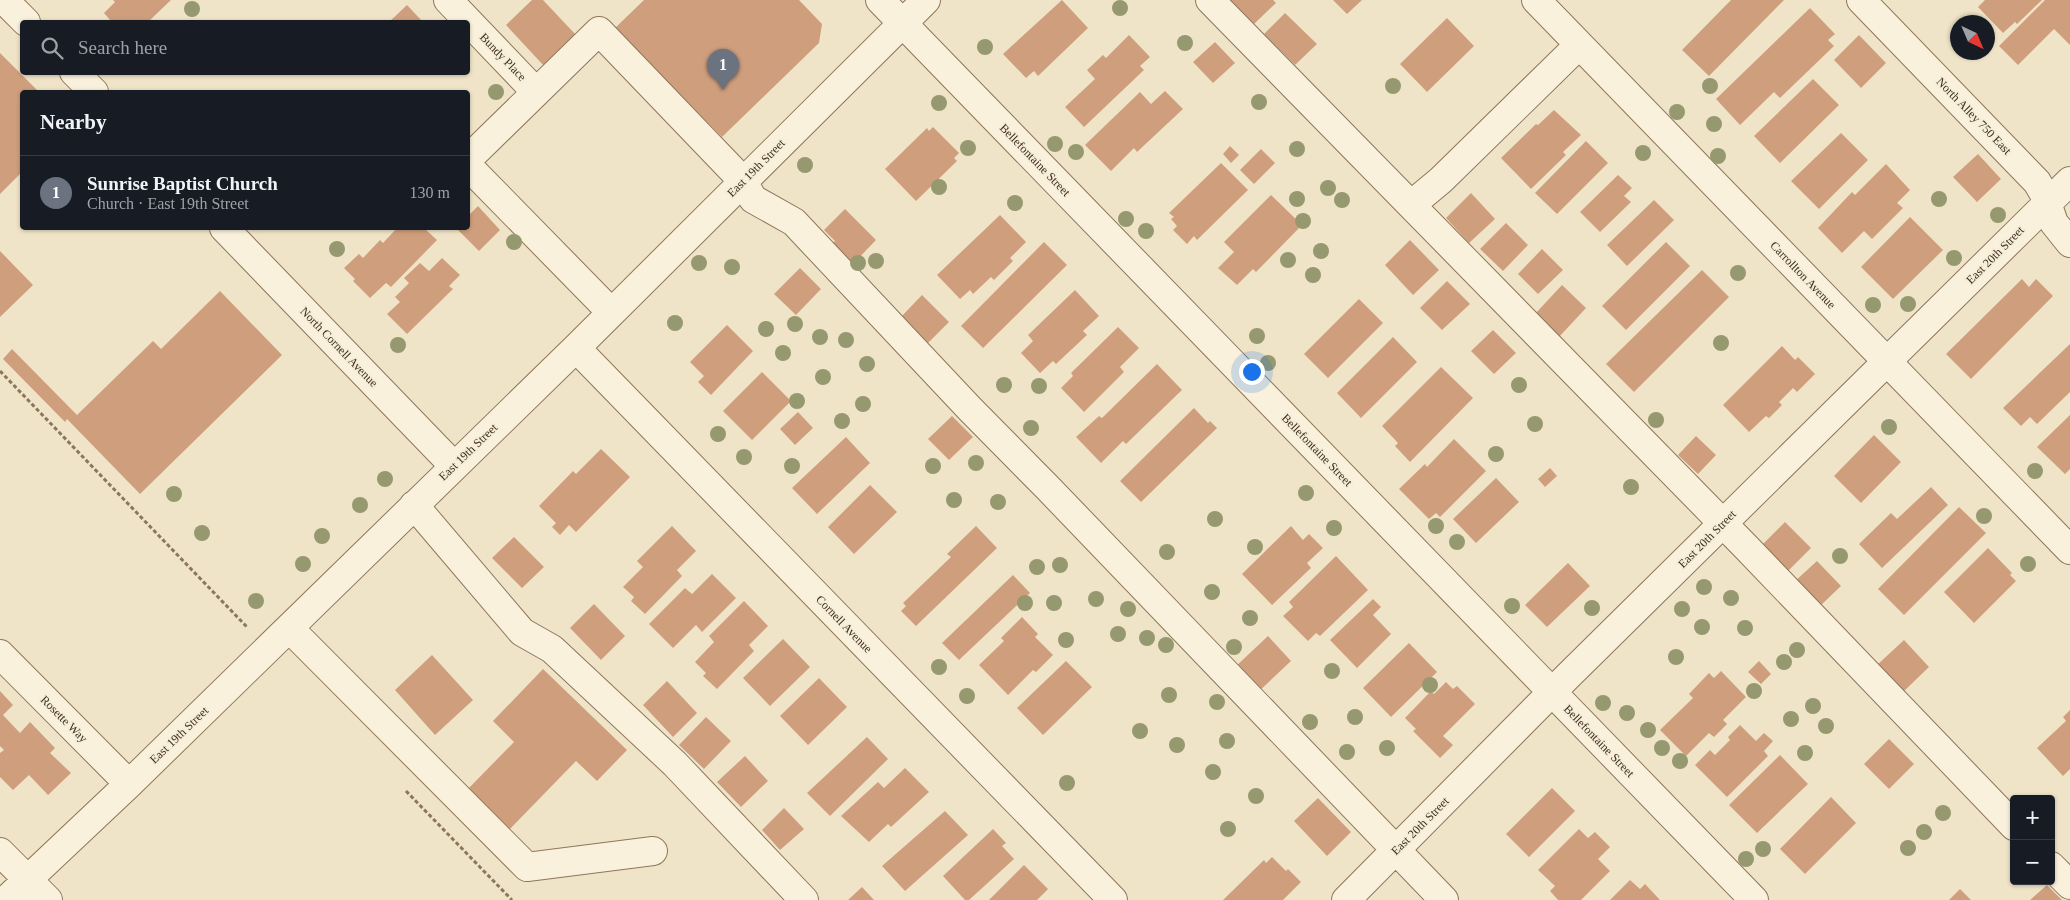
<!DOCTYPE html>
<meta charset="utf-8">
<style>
body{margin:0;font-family:Georgia,serif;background:#242831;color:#f1f3f6}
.controls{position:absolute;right:15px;bottom:15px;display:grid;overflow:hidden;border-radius:5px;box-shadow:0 1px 4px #0004}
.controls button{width:45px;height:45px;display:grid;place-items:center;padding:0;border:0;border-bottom:1px solid #363941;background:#171b24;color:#f1f3f6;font:25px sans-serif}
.compass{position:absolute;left:1950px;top:15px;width:45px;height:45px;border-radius:50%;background:#171b24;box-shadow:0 1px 4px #0004;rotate:136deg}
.you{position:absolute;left:1251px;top:371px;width:18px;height:18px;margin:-12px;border:4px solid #fff;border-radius:50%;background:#1a73e8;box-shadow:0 0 0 8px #1a73e833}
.badge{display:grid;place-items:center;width:32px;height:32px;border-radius:50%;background:#cc999b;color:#fff;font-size:16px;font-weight:700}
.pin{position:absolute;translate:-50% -41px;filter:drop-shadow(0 1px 2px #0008)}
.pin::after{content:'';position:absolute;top:26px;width:18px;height:15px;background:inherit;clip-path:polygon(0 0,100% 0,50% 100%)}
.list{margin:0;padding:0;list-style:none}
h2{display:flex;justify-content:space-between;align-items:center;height:65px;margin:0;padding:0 20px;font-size:21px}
h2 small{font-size:16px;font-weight:400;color:#9ea1a6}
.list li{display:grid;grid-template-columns:32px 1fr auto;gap:15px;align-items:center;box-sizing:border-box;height:75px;padding:0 20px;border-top:1px solid #363941}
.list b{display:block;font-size:19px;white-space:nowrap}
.list p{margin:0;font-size:16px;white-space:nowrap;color:#9ea1a6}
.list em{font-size:16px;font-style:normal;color:#9ea1a6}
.icon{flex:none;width:28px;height:28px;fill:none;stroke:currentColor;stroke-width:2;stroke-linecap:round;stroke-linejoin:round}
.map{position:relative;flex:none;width:2070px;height:900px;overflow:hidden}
.search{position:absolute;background:#171b24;box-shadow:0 1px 4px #0004;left:20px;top:20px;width:450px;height:55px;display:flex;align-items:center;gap:12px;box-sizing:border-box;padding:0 18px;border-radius:5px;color:#9ea1a6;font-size:19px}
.panel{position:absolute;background:#171b24;box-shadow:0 1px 4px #0004;left:20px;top:90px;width:450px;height:140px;border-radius:5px}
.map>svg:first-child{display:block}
.building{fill:#cf9f7d}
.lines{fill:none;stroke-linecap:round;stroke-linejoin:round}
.minor-casing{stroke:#8d765c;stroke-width:30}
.path{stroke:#8d765c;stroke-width:3;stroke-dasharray:4 2.5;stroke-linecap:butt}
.minor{stroke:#faf1dc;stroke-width:28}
.tree{fill:#96986f}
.labels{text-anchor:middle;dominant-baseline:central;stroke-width:4;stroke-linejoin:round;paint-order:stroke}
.street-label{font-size:12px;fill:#3d2e20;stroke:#f7eed8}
</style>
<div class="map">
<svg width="2070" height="900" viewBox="0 0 2070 900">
<rect width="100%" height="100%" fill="#f0e4c8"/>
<!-- building -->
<path class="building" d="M113,0H171L148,22H109L111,21L104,13L115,2Z
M532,0H543L577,36L544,66L506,25Z
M644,0H799L822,24L819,43L722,137L615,28Z
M1062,0L1088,28L1038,76L1034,71L1026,78L1003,54Z
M1230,0H1273L1276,3L1254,24Z
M1333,0H1362L1347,14Z
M1731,0H1784L1709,76L1682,50Z
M1985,0H2042L2017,24L2015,22L2003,33L1978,7Z
M2045,0H2070V45L2054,29L2018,65L1999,46Z
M407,5L423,22H389Z
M1810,8L1835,34L1828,40L1834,46L1780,98L1774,92L1740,125L1716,99Z
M1285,13L1317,44L1295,65L1264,34Z
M1447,18L1474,46L1427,92L1400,64Z
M1129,35L1150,57L1140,66L1144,70L1084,127L1065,107L1095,79L1087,70L1103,55L1106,58Z
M1859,35L1886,63L1861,88L1834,60Z
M1215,42L1235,63L1213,83L1193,62Z
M0,53L39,92H22V172L0,194Z
M1813,79L1839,105L1780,163L1754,136Z
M1165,91L1183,109L1137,152L1134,148L1111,171L1085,145L1140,92L1151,104Z
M1554,110L1581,135L1563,152L1566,155L1531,189L1501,158L1536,124L1538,125Z
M933,127L959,153L954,158L957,161L916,201L885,169L927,128L929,131Z
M1841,133L1868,160L1819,209L1791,181Z
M1586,141L1608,163L1557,214L1535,193Z
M1230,146L1239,155L1231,163L1223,154Z
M1261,149L1275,163L1254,184L1240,170Z
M1978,154L2001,179L1977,202L1953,177Z
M1221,163L1248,190L1197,240L1194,236L1187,244L1173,230L1177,226L1171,219L1174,217L1169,213Z
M1886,164L1910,190L1897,203L1903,208L1872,239L1864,231L1842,253L1818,228L1852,192L1855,195Z
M1618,175L1632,188L1624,196L1631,202L1600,232L1580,212Z
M1471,193L1495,219L1469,243L1446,218Z
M1271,195L1302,225L1256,272L1253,269L1237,285L1218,268L1234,252L1224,242Z
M1654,200L1674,220L1627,266L1607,245Z
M478,206L500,230L479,251L456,228H468V216Z
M845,209L876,240L851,266L830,245L835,241L824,230Z
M1000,215L1026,242L1010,258L1013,261L994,280L991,277L973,294L970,290L960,299L937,275Z
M1910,217L1943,250L1893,299L1861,267Z
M1506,223L1528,245L1503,271L1480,249Z
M397,228H424L437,240L391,287L386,283L370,298L353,281L355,279L344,268L359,254L363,258L380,240L383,243Z
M1410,240L1439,270L1413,295L1385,265Z
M1044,242L1067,265L983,348L961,326Z
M1666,242L1690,266L1626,330L1602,306Z
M1542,249L1563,270L1538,294L1518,274Z
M0,251L33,285L0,317Z
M442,258L460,275L449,286L453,289L407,334L387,314L400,302L395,297L409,283L404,278L420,263L429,271Z
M800,268L821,289L796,315L774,294Z
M1702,270L1729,297L1634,392L1606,364Z
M2022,279L2029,287L2036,279L2053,296L1971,379L1946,354Z
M1447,281L1470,304L1442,330L1420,308Z
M1562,285L1586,308L1559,337L1535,314Z
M1075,290L1099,316L1083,331L1087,335L1056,364L1053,361L1040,373L1021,353L1033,341L1028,335Z
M220,291L282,355L140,494L67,419L65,422L3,359L12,349L77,415L153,341L161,349Z
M922,295L949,322L926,345L899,319Z
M1359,299L1383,323L1328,378L1304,354Z
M727,325L753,351L711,395L698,382L704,376L690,362Z
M1118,327L1139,348L1120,367L1124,372L1084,412L1061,388L1073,376L1071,373Z
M1493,330L1516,353L1494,374L1471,351Z
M1393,337L1417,362L1361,418L1337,393Z
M2070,344V392L2037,424L2030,417L2021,426L2003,408Z
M1782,346L1795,360L1798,357L1815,374L1797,392L1793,388L1779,402L1782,405L1769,418L1766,416L1749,432L1723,405Z
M1157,364L1182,390L1126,444L1123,441L1101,463L1076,437L1099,416L1102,418Z
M1441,367L1473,398L1410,462L1395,446L1398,443L1382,426Z
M762,372L791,401L752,440L723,411Z
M1194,408L1208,423L1210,421L1217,428L1141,502L1120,481Z
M798,412L813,428L795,445L780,429Z
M2070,415V469L2065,474L2037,447Z
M952,416L973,437L949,460L928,439Z
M1874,435L1901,462L1861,503L1834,476Z
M1696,436L1716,455L1698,474L1678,455Z
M846,437L870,463L817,514L792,488Z
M1454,439L1486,471L1440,517L1436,513L1429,519L1399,489L1425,464L1427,467Z
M601,449L630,477L576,532L569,525L560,535L552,527L556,523L539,506L573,471L576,474Z
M1550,468L1557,476L1545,487L1538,479Z
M1496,478L1519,502L1476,543L1453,519Z
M870,485L897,512L854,554L828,527Z
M1931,487L1948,505L1882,568L1859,544L1891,513L1897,519Z
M1959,507L1986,533L1904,615L1878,589Z
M1785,522L1811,548L1787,572L1761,546Z
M672,526L696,551L677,570L682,576L645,614L631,601L634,597L623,587L643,567L637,561Z
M976,526L997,548L916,626L901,611L906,606L903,603L951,557L947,554Z
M1291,526L1303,540L1309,534L1323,548L1307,563L1311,568L1272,605L1242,574Z
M514,537L544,567L522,588L492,558Z
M1988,548L2012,573L2010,575L2016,581L1974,623L1944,592Z
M1336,556L1368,590L1320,636L1316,633L1308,641L1283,616L1293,607L1289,602Z
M1817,561L1841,586L1818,608L1794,582Z
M1568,563L1590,586L1547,627L1525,605Z
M712,574L736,598L702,632L696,625L673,648L649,624L685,588L692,594Z
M1013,575L1030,593L959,660L942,643Z
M1373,599L1381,607L1373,615L1391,634L1357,668L1330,640Z
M744,601L768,626L749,645L754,651L717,689L703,676L706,673L695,662L714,642L709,636Z
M594,604L625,636L601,660L570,628Z
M1022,617L1038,634L1035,637L1053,655L1036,672L1033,670L1008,695L979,665L1004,641L1001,638Z
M1268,636L1291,661L1257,693L1234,668Z
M783,639L810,667L770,706L743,678Z
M1904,640L1929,667L1902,693L1876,666Z
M1409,643L1437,672L1391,717L1363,688Z
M432,655L473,700L435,735L395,690Z
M1066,661L1092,687L1043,735L1017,708Z
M1759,661L1771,674L1761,684L1748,672Z
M543,669L627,750L597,781L576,761L507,832L466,791L514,742L493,721Z
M1721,671L1746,697L1723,720L1727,724L1714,737L1709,733L1686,756L1660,730L1693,698L1689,694L1709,673L1714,678Z
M819,678L847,707L808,745L780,716Z
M667,681L697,713L673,737L643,705Z
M1446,682L1453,689L1457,686L1475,704L1443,736L1453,745L1440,758L1413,731L1416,729L1405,718L1431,691L1434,694Z
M0,691L13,705L3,715L20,733L30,722L55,748L50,753L71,773L48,795L29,775L13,790L0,777V753L4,750L0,746Z
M2070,710V769L2063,776L2037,748L2066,721L2063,717Z
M706,717L731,741L704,769L679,745Z
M1740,725L1756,741L1764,733L1773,741L1764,751L1768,756L1727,797L1695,765L1710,750L1715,755L1730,740L1728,737Z
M867,737L888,759L830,816L807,793Z
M1889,739L1914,764L1889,789L1864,764Z
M1780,755L1808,784L1757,833L1729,805Z
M745,756L768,781L741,807L717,782Z
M905,768L929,792L891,827L888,824L869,842L841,816L878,782L884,788Z
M1552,788L1575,811L1529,857L1506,834Z
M1831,797L1856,823L1805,874L1780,849Z
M1318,798L1351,832L1327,856L1294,821Z
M784,808L804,829L780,850L762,830Z
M945,811L968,835L905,891L882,866Z
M993,829L1006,843L1002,846L1014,859L969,900H965L943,876Z
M1579,829L1588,838L1595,832L1610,847L1598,859L1610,871L1581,900H1558L1550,891L1555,886L1538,870Z
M1272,857L1286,871L1288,869L1301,882L1283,900H1223L1264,860L1266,863Z
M1024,865L1048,889L1037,900H989Z
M1630,880L1640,889L1645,884L1660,900H1610Z
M2047,885L2062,900H2030Z
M862,887L874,900H848Z
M1960,889L1971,900H1949Z"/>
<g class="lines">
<defs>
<path id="minor" d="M4,0L26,22
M448,0L536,92
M880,0L1754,900
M1210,0L1745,546L2014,826
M1536,0L2070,550
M1861,0L2037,182L2044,194L2054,223L2070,243
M74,72L94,92
M468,159L599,31L743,181L753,199L794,222L970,409L1048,488L1444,900
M468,166L611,312
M1411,205L1441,180L1579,45
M224,228L454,466
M576,348L1113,900
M414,505L522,632L552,649L675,764L804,900
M289,628L527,867L653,851
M0,654L129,784
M0,852L48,900
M2051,866L2070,885
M6,900L129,784L576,348L926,0
M1346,900L1567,677L2070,181"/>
</defs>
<!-- minor casing -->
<use href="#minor" class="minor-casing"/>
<!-- path -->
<path class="path" d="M0,371L247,627
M406,791L512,900"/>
<!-- minor -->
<use href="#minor" class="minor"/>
</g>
<!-- trees -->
<g class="tree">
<circle cx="1120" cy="8" r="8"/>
<circle cx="192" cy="9" r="8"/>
<circle cx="1185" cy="43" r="8"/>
<circle cx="985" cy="47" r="8"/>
<circle cx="1393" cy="86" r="8"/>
<circle cx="1710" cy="86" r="8"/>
<circle cx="496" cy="92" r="8"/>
<circle cx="1259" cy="102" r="8"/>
<circle cx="939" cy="103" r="8"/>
<circle cx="1677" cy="112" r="8"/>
<circle cx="1714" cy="124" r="8"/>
<circle cx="1055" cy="144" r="8"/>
<circle cx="968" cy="148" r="8"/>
<circle cx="1297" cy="149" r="8"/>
<circle cx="1076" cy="152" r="8"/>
<circle cx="1643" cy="153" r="8"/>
<circle cx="1718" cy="156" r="8"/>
<circle cx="805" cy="165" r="8"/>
<circle cx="939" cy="187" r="8"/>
<circle cx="1328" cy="188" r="8"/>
<circle cx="1297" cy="199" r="8"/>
<circle cx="1939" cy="199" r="8"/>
<circle cx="1342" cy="200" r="8"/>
<circle cx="1015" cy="203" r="8"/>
<circle cx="1998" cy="215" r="8"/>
<circle cx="1126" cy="219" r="8"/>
<circle cx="1303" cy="221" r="8"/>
<circle cx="1146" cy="231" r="8"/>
<circle cx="514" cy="242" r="8"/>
<circle cx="337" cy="249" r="8"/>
<circle cx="1321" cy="251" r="8"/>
<circle cx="1954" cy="258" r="8"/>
<circle cx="1288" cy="260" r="8"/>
<circle cx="876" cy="261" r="8"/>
<circle cx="699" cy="263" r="8"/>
<circle cx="858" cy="263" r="8"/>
<circle cx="732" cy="267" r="8"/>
<circle cx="1738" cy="273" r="8"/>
<circle cx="1313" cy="275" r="8"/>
<circle cx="1908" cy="304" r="8"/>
<circle cx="1873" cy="305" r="8"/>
<circle cx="675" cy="323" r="8"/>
<circle cx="795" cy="324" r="8"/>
<circle cx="766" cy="329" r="8"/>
<circle cx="1257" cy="336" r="8"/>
<circle cx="820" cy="337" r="8"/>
<circle cx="846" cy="340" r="8"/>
<circle cx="1721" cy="343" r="8"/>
<circle cx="398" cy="345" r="8"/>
<circle cx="783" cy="353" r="8"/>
<circle cx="1268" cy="363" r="8"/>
<circle cx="867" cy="364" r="8"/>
<circle cx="823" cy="377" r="8"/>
<circle cx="1004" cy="385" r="8"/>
<circle cx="1519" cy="385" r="8"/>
<circle cx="1039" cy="386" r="8"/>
<circle cx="797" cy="401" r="8"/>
<circle cx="863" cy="404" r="8"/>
<circle cx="1656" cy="420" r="8"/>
<circle cx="842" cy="421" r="8"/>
<circle cx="1535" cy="424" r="8"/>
<circle cx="1889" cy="427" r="8"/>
<circle cx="1031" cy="428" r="8"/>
<circle cx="718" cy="434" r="8"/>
<circle cx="1496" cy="454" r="8"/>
<circle cx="744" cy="457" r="8"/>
<circle cx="976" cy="463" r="8"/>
<circle cx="792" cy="466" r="8"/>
<circle cx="933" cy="466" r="8"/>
<circle cx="2035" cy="471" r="8"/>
<circle cx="385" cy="479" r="8"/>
<circle cx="1631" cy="487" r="8"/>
<circle cx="1306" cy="493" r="8"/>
<circle cx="174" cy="494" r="8"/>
<circle cx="954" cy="500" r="8"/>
<circle cx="998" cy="502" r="8"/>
<circle cx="360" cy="505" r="8"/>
<circle cx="1984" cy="516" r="8"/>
<circle cx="1215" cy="519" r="8"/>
<circle cx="1436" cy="526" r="8"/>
<circle cx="1334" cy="528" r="8"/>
<circle cx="202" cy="533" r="8"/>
<circle cx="322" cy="536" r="8"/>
<circle cx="1457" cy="542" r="8"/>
<circle cx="1255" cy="547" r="8"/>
<circle cx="1167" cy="552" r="8"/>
<circle cx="1840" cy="556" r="8"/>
<circle cx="303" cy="564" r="8"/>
<circle cx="2028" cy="564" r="8"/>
<circle cx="1060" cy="565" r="8"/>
<circle cx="1037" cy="567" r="8"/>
<circle cx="1704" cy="587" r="8"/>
<circle cx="1212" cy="592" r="8"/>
<circle cx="1731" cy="598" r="8"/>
<circle cx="1096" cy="599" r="8"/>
<circle cx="256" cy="601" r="8"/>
<circle cx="1025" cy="603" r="8"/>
<circle cx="1054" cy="603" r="8"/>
<circle cx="1512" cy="606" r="8"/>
<circle cx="1592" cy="608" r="8"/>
<circle cx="1128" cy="609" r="8"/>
<circle cx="1682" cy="609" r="8"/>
<circle cx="1250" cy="618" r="8"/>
<circle cx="1702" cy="627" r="8"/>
<circle cx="1745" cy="628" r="8"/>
<circle cx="1118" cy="634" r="8"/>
<circle cx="1147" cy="638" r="8"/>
<circle cx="1066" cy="640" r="8"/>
<circle cx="1166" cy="645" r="8"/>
<circle cx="1234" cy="647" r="8"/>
<circle cx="1797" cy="650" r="8"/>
<circle cx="1676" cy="657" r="8"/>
<circle cx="1784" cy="662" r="8"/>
<circle cx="939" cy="667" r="8"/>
<circle cx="1332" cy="671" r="8"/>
<circle cx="1430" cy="685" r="8"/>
<circle cx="1754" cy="691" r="8"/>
<circle cx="1169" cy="695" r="8"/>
<circle cx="967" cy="696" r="8"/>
<circle cx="1217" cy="702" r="8"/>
<circle cx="1603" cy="703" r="8"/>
<circle cx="1813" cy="706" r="8"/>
<circle cx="1627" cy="713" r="8"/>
<circle cx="1355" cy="717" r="8"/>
<circle cx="1791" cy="719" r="8"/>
<circle cx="1310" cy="722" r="8"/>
<circle cx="1826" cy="726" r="8"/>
<circle cx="1648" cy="730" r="8"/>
<circle cx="1140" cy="731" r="8"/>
<circle cx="1227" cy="741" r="8"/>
<circle cx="1177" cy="745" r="8"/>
<circle cx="1387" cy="748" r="8"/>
<circle cx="1662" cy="748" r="8"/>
<circle cx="1347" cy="752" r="8"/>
<circle cx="1805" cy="753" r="8"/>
<circle cx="1680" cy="761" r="8"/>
<circle cx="1213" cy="772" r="8"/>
<circle cx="1067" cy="783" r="8"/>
<circle cx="1256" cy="796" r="8"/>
<circle cx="1943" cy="813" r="8"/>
<circle cx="1228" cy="829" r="8"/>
<circle cx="1924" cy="832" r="8"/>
<circle cx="1908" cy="848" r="8"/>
<circle cx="1763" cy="849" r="8"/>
<circle cx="1746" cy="859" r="8"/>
</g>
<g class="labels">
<!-- street labels -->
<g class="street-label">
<text transform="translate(503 57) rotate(46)">Bundy Place</text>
<text transform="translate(1974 116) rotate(46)">North Alley 750 East</text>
<text transform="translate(1035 160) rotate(46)">Bellefontaine Street</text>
<text transform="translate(756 168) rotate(-45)">East 19th Street</text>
<text transform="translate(1995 255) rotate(-45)">East 20th Street</text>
<text transform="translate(1803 275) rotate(46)">Carrollton Avenue</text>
<text transform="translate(339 347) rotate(46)">North Cornell Avenue</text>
<text transform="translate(1317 450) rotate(46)">Bellefontaine Street</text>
<text transform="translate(468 452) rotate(-44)">East 19th Street</text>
<text transform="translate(1707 539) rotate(-45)">East 20th Street</text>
<text transform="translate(844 624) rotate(46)">Cornell Avenue</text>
<text transform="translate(64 719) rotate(45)">Rosette Way</text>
<text transform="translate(179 735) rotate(-44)">East 19th Street</text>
<text transform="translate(1599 741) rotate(46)">Bellefontaine Street</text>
<text transform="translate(1420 826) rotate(-45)">East 20th Street</text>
</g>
</g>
</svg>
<div class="controls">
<button>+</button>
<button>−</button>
</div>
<svg class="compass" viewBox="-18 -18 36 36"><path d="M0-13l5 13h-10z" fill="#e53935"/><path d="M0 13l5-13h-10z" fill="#9ea1a6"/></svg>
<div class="you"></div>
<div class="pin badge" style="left:723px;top:90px;background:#6b7280">1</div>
<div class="search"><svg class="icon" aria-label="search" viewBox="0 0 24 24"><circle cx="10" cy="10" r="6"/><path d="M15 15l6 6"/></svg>Search here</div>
<section class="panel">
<h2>Nearby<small></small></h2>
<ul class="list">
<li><span class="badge" style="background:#6b7280">1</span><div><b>Sunrise Baptist Church</b><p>Church · East 19th Street</p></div><em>130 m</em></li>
</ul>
</section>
</div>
